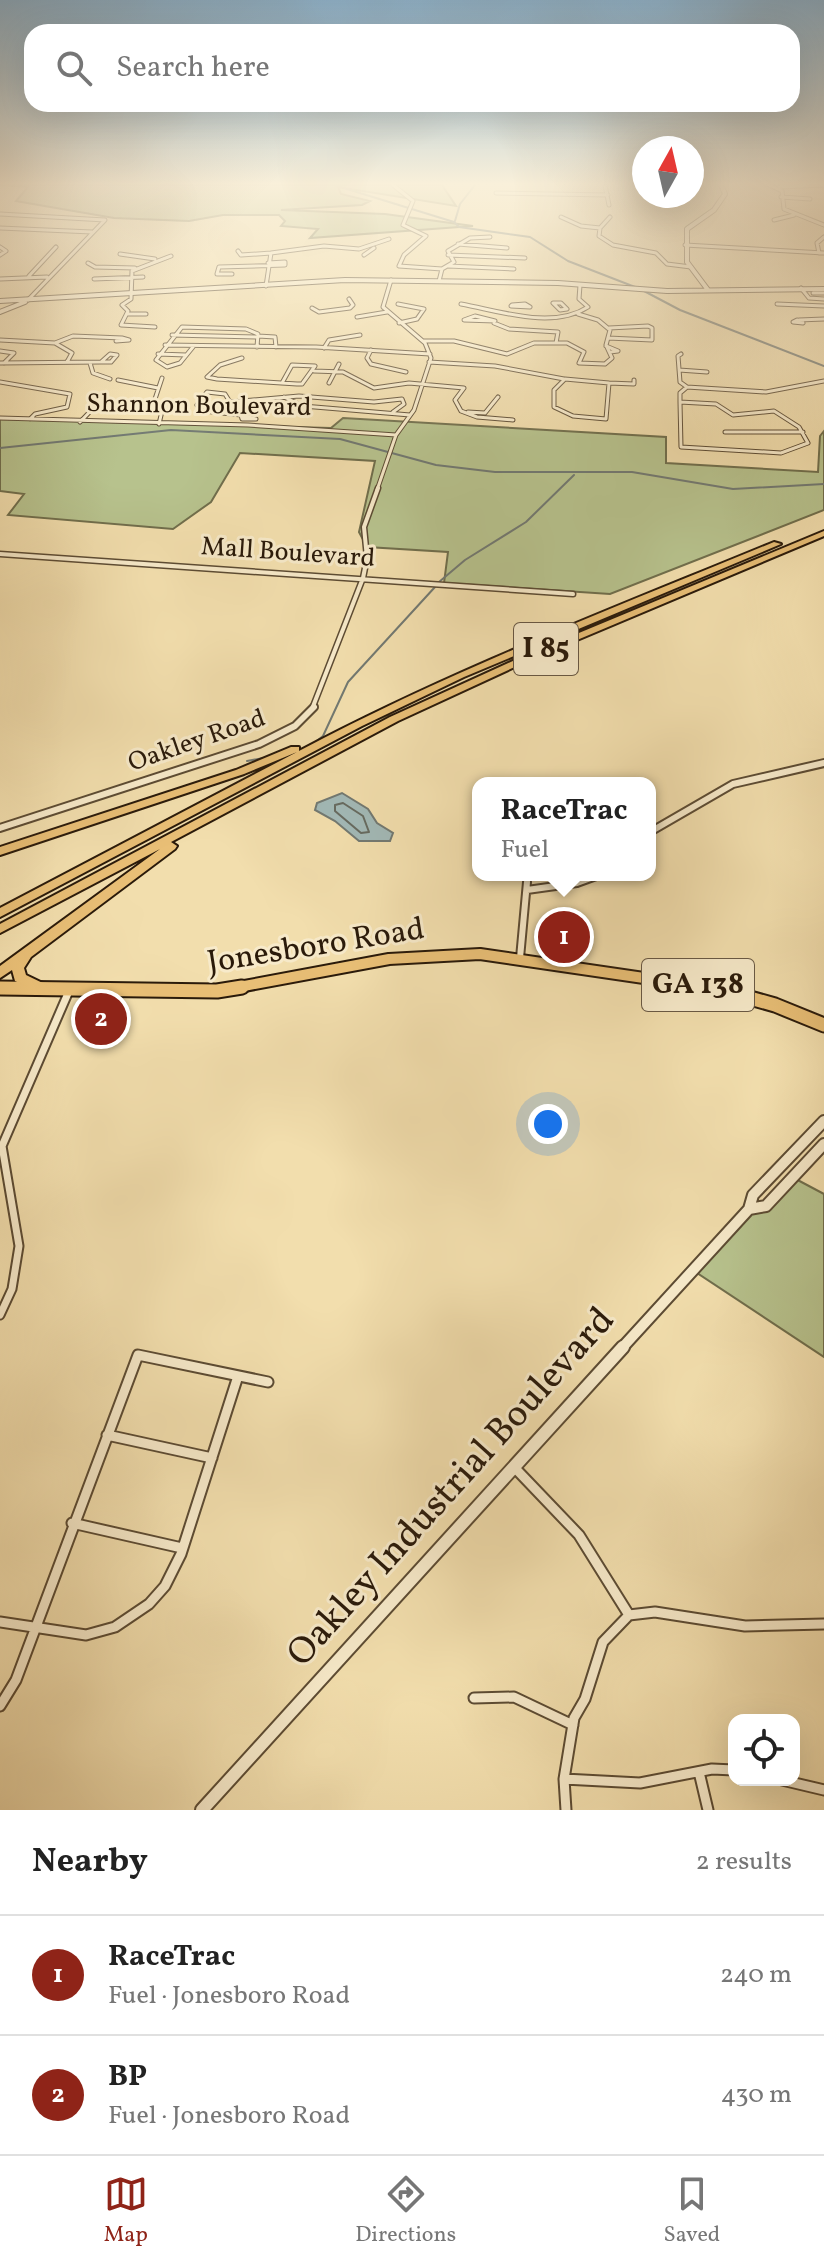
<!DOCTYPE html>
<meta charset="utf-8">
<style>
body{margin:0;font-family:Vollkorn,serif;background:#f6f6f6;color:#222}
.controls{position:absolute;right:24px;bottom:24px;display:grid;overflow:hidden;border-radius:16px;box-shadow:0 8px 32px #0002}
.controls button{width:72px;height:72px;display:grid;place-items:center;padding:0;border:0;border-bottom:2px solid #e0e0e0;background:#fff;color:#222;font:40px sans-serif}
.compass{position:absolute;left:632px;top:136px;width:72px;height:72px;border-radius:50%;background:#fff;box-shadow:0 8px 32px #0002;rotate:8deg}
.you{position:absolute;left:548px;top:1124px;width:28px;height:28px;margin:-20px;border:6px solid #fff;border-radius:50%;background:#1a73e8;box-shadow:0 0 0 12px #1a73e833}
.badge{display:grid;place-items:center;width:52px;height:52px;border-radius:50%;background:#8f2418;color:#fff;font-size:26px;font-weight:700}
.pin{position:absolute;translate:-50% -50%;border:4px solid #fff;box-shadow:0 2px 8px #0006}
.popup{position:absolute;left:472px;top:777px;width:184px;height:104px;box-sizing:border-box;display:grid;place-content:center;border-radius:16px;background:#fff;filter:drop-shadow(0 2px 6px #0005);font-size:26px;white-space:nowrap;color:#767676}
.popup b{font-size:30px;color:#222}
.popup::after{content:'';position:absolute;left:50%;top:100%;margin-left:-16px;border:16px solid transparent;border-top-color:#fff}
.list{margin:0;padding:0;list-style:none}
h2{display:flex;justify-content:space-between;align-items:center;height:104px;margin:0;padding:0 32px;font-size:34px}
h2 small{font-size:26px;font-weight:400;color:#767676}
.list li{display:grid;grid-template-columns:52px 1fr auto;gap:24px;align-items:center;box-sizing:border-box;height:120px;padding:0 32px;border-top:2px solid #e0e0e0}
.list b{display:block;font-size:30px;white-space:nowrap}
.list p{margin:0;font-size:26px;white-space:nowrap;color:#767676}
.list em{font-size:26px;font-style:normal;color:#767676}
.icon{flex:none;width:44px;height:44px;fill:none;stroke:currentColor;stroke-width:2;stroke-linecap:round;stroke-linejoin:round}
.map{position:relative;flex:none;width:824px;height:1810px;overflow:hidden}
.search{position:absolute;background:#fff;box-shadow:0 8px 32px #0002;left:24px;right:24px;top:24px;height:88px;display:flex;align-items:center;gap:20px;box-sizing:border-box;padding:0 28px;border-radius:24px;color:#767676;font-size:30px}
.sheet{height:344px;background:#fff}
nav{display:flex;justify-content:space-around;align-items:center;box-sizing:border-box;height:112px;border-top:2px solid #e0e0e0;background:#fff;font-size:22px;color:#767676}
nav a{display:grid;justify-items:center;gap:4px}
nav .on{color:#8f2418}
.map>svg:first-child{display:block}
.green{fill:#b7c28d;stroke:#706e4c;stroke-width:2}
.water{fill:#a2b9b7;stroke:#727972;stroke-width:2}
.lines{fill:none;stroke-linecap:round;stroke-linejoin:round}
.shore{stroke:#666a60;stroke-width:2}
.stream{stroke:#727972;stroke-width:2}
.minor-far4-casing{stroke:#5c4b33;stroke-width:5}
.minor-far3-casing{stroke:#5c4b33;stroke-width:7}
.minor-far2-casing{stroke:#5c4b33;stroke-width:10}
.minor-far1-casing{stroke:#5c4b33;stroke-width:11}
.minor-casing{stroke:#5c4b33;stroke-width:13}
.tertiary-far2-casing{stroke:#5c4b33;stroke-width:6}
.tertiary-far1-casing{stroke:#5c4b33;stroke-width:14}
.tertiary-casing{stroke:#5c4b33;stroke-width:16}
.trunk-far1-casing{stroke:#2a1a0a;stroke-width:14}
.trunk-casing{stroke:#2a1a0a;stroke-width:17}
.motorway-casing{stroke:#2a1a0a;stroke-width:4}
.minor-far4{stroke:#f7eaca;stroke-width:3}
.minor-far3{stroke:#f7eaca;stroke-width:4}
.minor-far2{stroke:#f7eaca;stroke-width:6}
.minor-far1{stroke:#f7eaca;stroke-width:7}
.minor{stroke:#f7eaca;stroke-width:9}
.tertiary-far2{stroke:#f7eaca;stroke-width:4}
.tertiary-far1{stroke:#f7eaca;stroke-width:10}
.tertiary{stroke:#f7eaca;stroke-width:12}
.trunk-far1{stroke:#e9bf76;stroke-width:10}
.trunk{stroke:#e9bf76;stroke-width:13}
.motorway{fill:#e9bf76;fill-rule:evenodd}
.labels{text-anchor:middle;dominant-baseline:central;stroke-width:6;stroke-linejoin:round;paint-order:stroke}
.far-street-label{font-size:26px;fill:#2a1a0a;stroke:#f7eaca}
.shield{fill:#f7eaca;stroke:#685844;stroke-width:2}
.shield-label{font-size:30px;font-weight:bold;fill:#2a1a0a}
.street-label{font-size:32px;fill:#2a1a0a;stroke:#f7eaca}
.near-street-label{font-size:38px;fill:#2a1a0a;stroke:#f7eaca}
</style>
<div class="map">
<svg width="824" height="1810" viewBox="0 0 824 1810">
<rect width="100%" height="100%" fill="#f2dead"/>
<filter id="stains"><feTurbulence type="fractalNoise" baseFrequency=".0025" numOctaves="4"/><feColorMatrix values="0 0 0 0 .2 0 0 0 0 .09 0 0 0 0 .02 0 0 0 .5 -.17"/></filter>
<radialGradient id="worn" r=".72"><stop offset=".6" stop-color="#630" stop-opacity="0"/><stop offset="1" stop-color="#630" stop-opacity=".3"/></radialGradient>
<!-- green -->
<path class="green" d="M0,185H442L456,206L338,187L341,194L370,201L362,205L281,210L385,214L473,226L310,238L318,229L281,226L285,221L279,215H223L189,221L114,218L16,201L28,187Z
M343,418L666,437V463L818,472L820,436L824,431V510L610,594L444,583L448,552L367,547L359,532L375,461L240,453L211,502L173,529L8,515L24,494L0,491V419L331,428Z
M792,1177L824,1194V1357L691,1269Z"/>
<!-- water -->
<path class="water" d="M342,793L368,809L377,823L393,833L390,841H359L335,821L315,810L317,803Z"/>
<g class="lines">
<!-- shore -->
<path class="shore" d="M343,803L363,816L369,832L361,833L335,811V805Z"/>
<!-- stream -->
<path class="stream" d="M334,185L454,222L459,227L530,237L568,261L635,287
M455,221L460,204L475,185
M644,291L680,310L824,366
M0,448L171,430L340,439L436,465L495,472H632L733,489L824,484
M439,582L465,560L526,522L574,475
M313,744L323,736L348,682L435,587
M247,761L269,757"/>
<defs>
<path id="minor-far4" d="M393,185L413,201L403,225L426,236L404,255L399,266L442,269
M605,185L609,205
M769,185L782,191L784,209L824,225
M779,187L824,185
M496,193L608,195
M781,197L810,199
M0,214L105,220L28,300
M561,217L581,226L600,228
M610,217L600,228L599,236L613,245L656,253L667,264L691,267
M774,220L794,215
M0,228L92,232
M458,244L507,248
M685,245L824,253
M0,247L6,251L0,255
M238,251L241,255L271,253
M819,253L817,243L824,237
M120,254L155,259
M364,255L374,248
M448,255L525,258
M88,263L95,267L135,268
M448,266L514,269
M232,274H217L219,267L285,265V262L268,263
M29,276L56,247
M0,279L47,277
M94,279L143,277
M439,281L442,269L454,262L448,251L470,238L490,237
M266,286L271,253L324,246L359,249L389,239
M801,288L809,298L824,299
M813,293H824
M553,303H561L567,309L560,310Z
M398,304L424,309L417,319L399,323
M461,304C500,311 552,330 588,307L579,299L580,285
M525,304L530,307L511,306L512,305Z
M777,304L824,306
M312,308L319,312L350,308L353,305L349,299
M127,314H146
M475,316L495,321L464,320Z
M357,317L387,312
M797,320L802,321L803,323L793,322Z
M799,320L824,319
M494,323L509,329L558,332L556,343
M155,327L121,325L128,311L122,305L131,299L132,271L171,256
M172,335L258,337
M258,336L275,337L276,347
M122,338L129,340L116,341Z
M608,338L652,340V328L648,326L609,328
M0,340L55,343L72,353L67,362
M423,341H454L507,354L534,343H567L584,352L579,363L605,364L612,358L606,345L610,330L598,320L578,314
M55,343L73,336L122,338
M165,345L316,347L430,354
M606,346L618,351L610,352
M193,347L180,363L167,367L156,360L182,327L246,329L258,334L257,347
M324,348L329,340L360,335
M371,350L367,358L371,364L406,372
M0,351L14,353L4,363
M110,354L117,355L111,362H101Z
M158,354L186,355
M242,358L220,365L207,377L217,379L297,384H302L315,366L292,365L282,383
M429,362L495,366L564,379
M0,363L101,362
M90,363L93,373L110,379
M679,370L707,372
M314,371L343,372L374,388L409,383L464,388L455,400L461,411L477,417L513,420
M565,379L609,383L606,419L573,416L554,407V390Z
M118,380L158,388
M0,382L70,394L67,407L35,414L30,419
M329,383L339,364
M609,383L634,384V380
M687,387L766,392L824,381
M284,397L303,406L410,415
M230,402L299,396L374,402L402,399L404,404L393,412
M230,402L225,394L207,392L197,405L204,411L241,415
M680,402L716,404L733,415L774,411L799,427L808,443L781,453L681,447Z
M680,402V393L687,387L680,382L678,356L681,354
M468,412L485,413L498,397
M241,415L256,419H242Z
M0,418L248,425L396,435
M80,422L104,397
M159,424L162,411L155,399L162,378
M725,432H803
M377,490L396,435L414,410L431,358L425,343L383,307L391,280"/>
<path id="minor-far3" d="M0,554L573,594
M312,709L363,578L367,558L364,527L378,488"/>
<path id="minor-far2" d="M0,828L259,744L295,726L314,707
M650,832L733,784L824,763
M527,890L577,883L599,875
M520,958L527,882"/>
<path id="minor-far1" d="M0,1315L12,1289L19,1246L2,1146L69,991"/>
<path id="minor" d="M107,1435L212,1458
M514,1467L579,1535L629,1615
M72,1523L182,1548
M0,1622L86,1635L115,1627L149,1604L165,1586L181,1554L238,1376
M474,1698L514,1697L573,1725
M0,1706L16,1680L138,1355L268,1382
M699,1772L708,1810
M564,1779L640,1783L712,1769L734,1770
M782,1780L824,1790
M566,1810L564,1779L574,1718L585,1699L603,1642L629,1615L655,1612L745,1626L824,1624"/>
<path id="tertiary-far2" d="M708,290L687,262V229L714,210L725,194L721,185
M0,301L345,280L558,283L667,291L824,289
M0,312L25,302"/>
<path id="tertiary-far1" d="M749,1209L766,1206L824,1144
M621,1349L749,1209L753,1195L824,1121"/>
<path id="tertiary" d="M202,1810L623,1347"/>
<path id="trunk-far1" d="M0,988L108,989
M228,989L389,959L480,954L719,989"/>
<path id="trunk" d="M711,987L775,1005L824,1025
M0,988L217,991L242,987"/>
<path id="motorway" d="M824,531V536L532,659L398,721L171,842L177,846L175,849L31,957L24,968L26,975L53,988L54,991L53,994H43L15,981L12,970L0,978V966L160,849L0,933V924L390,717L526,655Z
M774,542L781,544L464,677L362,726L0,917V908L297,752L244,774L0,855V847L236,770L291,747H299V751C452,670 614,608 774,542Z
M2,983L7,985L8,988L7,991L0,994V984Z"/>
</defs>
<!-- minor-far4 casing -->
<use href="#minor-far4" class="minor-far4-casing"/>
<!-- minor-far3 casing -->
<use href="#minor-far3" class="minor-far3-casing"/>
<!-- minor-far2 casing -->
<use href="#minor-far2" class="minor-far2-casing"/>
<!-- minor-far1 casing -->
<use href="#minor-far1" class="minor-far1-casing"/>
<!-- minor casing -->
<use href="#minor" class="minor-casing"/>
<!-- tertiary-far2 casing -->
<use href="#tertiary-far2" class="tertiary-far2-casing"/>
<!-- tertiary-far1 casing -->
<use href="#tertiary-far1" class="tertiary-far1-casing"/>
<!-- tertiary casing -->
<use href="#tertiary" class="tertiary-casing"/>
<!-- trunk-far1 casing -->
<use href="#trunk-far1" class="trunk-far1-casing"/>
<!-- trunk casing -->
<use href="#trunk" class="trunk-casing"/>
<!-- motorway casing -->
<use href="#motorway" class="motorway-casing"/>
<!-- minor-far4 -->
<use href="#minor-far4" class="minor-far4"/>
<!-- minor-far3 -->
<use href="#minor-far3" class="minor-far3"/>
<!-- minor-far2 -->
<use href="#minor-far2" class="minor-far2"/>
<!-- minor-far1 -->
<use href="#minor-far1" class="minor-far1"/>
<!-- minor -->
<use href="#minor" class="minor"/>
<!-- tertiary-far2 -->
<use href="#tertiary-far2" class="tertiary-far2"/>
<!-- tertiary-far1 -->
<use href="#tertiary-far1" class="tertiary-far1"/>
<!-- tertiary -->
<use href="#tertiary" class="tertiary"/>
<!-- trunk-far1 -->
<use href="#trunk-far1" class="trunk-far1"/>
<!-- trunk -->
<use href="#trunk" class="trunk"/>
<!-- motorway -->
<use href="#motorway" class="motorway"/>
</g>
<!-- sky -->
<linearGradient id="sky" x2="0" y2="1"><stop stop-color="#8cb6d4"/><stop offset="0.42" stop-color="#f9f0da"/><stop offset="1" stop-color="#f9f0da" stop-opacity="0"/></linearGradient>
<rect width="824" height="438" fill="url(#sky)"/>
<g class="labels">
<!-- far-street labels -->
<g class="far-street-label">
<text transform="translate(199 406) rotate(1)">Shannon Boulevard</text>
<text transform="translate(288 553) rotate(4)">Mall Boulevard</text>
<text transform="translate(197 741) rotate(-19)">Oakley Road</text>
</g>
<!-- shield labels -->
<g class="shield">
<rect x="514" y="623" width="64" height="52" rx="6"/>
<rect x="642" y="959" width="112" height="52" rx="6"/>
</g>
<g class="shield-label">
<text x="546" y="649">I 85</text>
<text x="698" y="985">GA 138</text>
</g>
<!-- street labels -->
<g class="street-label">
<text transform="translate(316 947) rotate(-9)">Jonesboro Road</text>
</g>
<!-- near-street labels -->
<g class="near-street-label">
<text transform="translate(452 1488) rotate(-48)">Oakley Industrial Boulevard</text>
</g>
</g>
<rect width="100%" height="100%" filter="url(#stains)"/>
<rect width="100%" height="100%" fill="url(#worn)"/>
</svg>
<div class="controls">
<button><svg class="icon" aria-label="locate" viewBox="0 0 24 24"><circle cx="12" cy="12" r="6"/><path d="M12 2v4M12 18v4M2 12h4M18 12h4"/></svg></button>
</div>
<svg class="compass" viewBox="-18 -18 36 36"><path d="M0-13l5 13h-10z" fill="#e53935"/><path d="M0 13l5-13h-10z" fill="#767676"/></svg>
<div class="you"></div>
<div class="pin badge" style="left:564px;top:937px">1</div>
<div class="popup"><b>RaceTrac</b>Fuel</div>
<div class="pin badge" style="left:101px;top:1019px">2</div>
<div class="search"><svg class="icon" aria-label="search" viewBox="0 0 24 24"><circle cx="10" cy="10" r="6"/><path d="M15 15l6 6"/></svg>Search here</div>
</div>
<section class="sheet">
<h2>Nearby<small>2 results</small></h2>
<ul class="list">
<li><span class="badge">1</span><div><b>RaceTrac</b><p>Fuel · Jonesboro Road</p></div><em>240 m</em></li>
<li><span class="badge">2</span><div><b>BP</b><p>Fuel · Jonesboro Road</p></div><em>430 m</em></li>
</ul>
</section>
<nav>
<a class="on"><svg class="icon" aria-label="map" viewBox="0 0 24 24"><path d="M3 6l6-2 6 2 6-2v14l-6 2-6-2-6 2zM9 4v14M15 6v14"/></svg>Map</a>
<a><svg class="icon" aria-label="directions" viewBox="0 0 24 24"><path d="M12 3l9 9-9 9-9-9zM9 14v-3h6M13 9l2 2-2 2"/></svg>Directions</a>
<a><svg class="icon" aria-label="saved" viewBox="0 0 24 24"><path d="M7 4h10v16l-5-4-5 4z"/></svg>Saved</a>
</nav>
